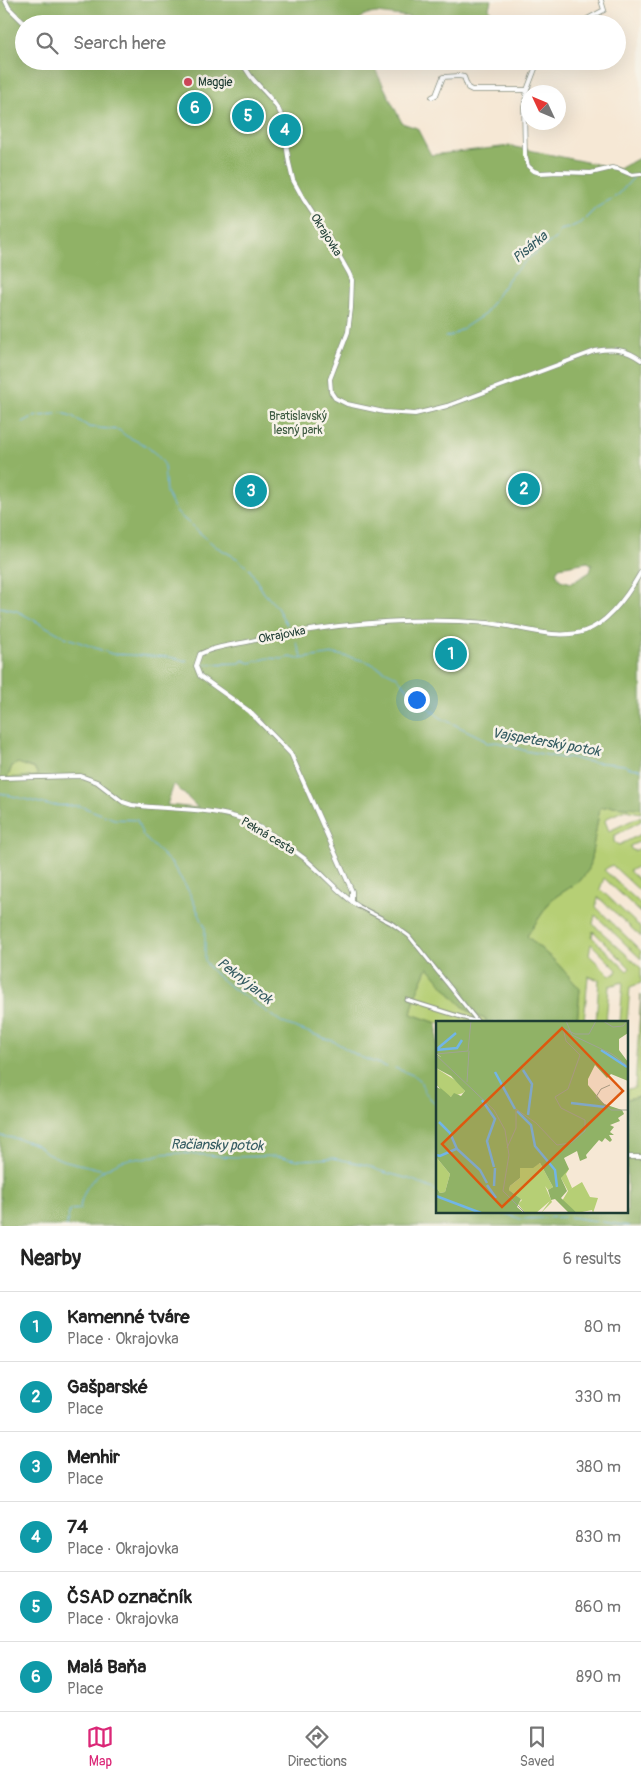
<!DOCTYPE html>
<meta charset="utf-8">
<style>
body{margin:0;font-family:Pangolin,sans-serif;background:#f6f6f6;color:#222}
.compass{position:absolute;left:521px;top:85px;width:45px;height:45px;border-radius:50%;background:#fff;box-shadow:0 5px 20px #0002;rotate:314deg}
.you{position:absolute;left:416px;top:699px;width:18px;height:18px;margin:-12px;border:4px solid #fff;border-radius:50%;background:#1a73e8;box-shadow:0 0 0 8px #1a73e833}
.badge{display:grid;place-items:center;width:32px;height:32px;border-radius:50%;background:#db2777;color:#fff;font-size:16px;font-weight:700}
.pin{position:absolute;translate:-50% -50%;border:2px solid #fff;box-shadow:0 1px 5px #0006}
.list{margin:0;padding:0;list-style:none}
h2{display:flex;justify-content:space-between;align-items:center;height:65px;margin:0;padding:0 20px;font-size:21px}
h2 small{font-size:16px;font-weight:400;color:#767676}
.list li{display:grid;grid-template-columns:32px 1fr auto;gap:15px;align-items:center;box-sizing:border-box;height:70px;padding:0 20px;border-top:1px solid #e0e0e0}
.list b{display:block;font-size:19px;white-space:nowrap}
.list p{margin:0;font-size:16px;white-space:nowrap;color:#767676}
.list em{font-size:16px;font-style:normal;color:#767676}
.icon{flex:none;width:28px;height:28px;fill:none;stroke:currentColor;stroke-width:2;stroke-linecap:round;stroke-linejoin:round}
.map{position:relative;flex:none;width:641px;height:1226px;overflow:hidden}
.search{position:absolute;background:#fff;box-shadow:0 5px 20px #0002;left:15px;right:15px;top:15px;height:55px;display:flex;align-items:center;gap:12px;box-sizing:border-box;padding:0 18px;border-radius:28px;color:#767676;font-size:19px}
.sheet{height:485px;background:#fff}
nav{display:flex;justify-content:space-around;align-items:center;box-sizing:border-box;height:70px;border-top:1px solid #e0e0e0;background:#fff;font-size:14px;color:#767676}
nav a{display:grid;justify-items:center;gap:2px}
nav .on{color:#db2777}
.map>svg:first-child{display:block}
.green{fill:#b6cf75;stroke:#6a8654;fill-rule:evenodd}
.forest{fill:#90b266;stroke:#58784d;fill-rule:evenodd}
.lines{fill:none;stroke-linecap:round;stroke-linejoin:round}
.stream{stroke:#71b5e7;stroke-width:1}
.pedestrian-casing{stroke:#8a9284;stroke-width:5}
.minor-casing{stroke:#8a9284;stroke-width:5.5}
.pedestrian{stroke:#fff;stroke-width:3}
.minor{stroke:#fff;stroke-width:4}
.poi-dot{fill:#d1495b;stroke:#f7f3e8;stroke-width:2}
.labels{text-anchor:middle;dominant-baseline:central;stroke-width:5;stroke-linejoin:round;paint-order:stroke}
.poi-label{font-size:12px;fill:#1f3d34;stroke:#f7f3e8;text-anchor:start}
.street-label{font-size:12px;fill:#1f3d34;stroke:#f7f3e8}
.park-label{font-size:12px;fill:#3d5a41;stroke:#f7f3e8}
.water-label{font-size:14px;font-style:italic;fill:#345b61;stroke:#f7f3e8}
.inset-river{fill:none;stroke:#71b5e7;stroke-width:2.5}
.inset-road{fill:none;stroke:#a0a495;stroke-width:1}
.view{fill:#de580e;fill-opacity:0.15;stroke:#de580e;stroke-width:2.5}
.inset-edge{fill:none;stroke:#1f3d34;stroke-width:2.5}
</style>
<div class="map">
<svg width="641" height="1226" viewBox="0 0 641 1226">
<rect width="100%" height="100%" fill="#f7f3e8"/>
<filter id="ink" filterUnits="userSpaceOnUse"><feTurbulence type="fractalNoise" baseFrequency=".02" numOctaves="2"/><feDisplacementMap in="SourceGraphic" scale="10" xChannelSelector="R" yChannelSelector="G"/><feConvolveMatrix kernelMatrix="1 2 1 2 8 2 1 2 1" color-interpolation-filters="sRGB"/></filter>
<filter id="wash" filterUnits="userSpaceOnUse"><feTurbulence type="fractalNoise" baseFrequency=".0096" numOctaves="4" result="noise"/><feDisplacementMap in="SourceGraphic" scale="20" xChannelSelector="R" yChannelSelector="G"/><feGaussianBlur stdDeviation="1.12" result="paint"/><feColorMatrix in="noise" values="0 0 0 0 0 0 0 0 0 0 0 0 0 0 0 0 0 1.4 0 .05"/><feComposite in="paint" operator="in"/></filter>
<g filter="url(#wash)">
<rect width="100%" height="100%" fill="#f6e8d5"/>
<!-- green -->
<path class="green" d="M18,763L35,769L38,776L5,779L9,774L12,766Z
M610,806L641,808V813L625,810L607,818L605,821L609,831L641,816V821L614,836V842L619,845L641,834V841L630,846L631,849L634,851L641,848V865L629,871L641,882V892L612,865L604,870L641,904V913L604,878L600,889L641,928V937L598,897L596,907L641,951V959L595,915L593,924L641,968V983L630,987L627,1022H620L623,982L609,986L606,1022H596L599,980L588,976L584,1022H577L580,989L557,963L527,936L552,899L580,881L589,869L600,808ZM593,931L630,968L627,971L592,937ZM591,944L617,970L615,974L610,975L589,955Z
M428,967C442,983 464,1016 486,1019V1022L437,1023L411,1014L416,994Z
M641,995V1096L627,1099V1089L635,1088Z"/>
<!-- forest -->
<path class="forest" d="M0,0H491L489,8L494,19L475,22L427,19L376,13L364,15L355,24H24V61H371L402,123L417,128L431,155L510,146L619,169L641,157V808L610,806L600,808L589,869L580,881L552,899L527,936L557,963L580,989L577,1022H486V1019C464,1016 442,983 428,967L416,994L411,1014L437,1023V1212H627V1099L641,1096V1226H0ZM588,562L592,565L590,572L572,583L560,580L556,572L559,567ZM18,763L35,769L38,776L6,778L9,774L12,766ZM174,784L198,808H197L167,805Z"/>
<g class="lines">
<!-- stream -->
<path class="stream" d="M638,170L641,169
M445,337L451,336L485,314L512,274L530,257L557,237L560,230L569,228L582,222L596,208L618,195L633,178
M23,422L33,417L62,413L72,416L89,427L119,430L126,436L145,445L157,455L164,464L166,493L177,513L215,546L238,559L250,570L264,593L276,606L287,625
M0,607L17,611L65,637L112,654L169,657L187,661
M296,642L302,657
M205,664L240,663L243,660L250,663L268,658L282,659L290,657L298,659L335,654L366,661L396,676L419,702L426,706L441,718L482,738L487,743L497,742L526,751L563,758L570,757L584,761L624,765L630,768L641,769
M0,793L48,805L80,806L114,819L137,820L143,836L172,864L188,890L205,927V961L212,971L227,984L283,1023L335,1042L360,1057L387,1067
M395,1068L415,1076L420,1080L424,1091L437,1106
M0,1136L20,1139L37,1145L47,1153L62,1160L104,1170L119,1162L133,1158L144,1159L161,1154L180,1153L234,1157L275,1156L301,1160L333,1158L367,1165L380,1171L413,1180L437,1191
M501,1212L521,1219L564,1217
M570,1217L629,1226
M66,1226L70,1210L80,1209C81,1194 91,1178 104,1170"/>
</g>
</g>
<g filter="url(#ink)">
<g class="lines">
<defs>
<path id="pedestrian" d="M358,906L391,923L409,936L478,1022
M407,1000L477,1022"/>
<path id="minor" d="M5,0L9,8L25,24
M578,24L604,10L601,0
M242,61C250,83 274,95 282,117L289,163L293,180L304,200L332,243L349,273L352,280L351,308L348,332L330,379L331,392L335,398L347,404L384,412L415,414L447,406L595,351C614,348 626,349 641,360
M538,61L527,90L524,107L525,155L528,166L534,171L540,173L558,172L591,173L612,168L618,169L632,175L641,174
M432,97L436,95L443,77L459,76L464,77L468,88L472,90H527
M0,778L81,776L97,782L123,802L132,805C168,810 207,807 242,819C264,827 285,844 304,858C323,873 338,893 358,906
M352,902V891L291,754L249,711L200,676L196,666L200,654C215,646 235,645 251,641C329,624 408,616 488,623C519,626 555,641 585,631C609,623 629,593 641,572
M627,1157H641"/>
</defs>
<!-- pedestrian casing -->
<use href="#pedestrian" class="pedestrian-casing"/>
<!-- minor casing -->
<use href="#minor" class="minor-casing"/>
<!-- pedestrian -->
<use href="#pedestrian" class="pedestrian"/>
<!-- minor -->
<use href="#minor" class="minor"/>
</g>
</g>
<!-- markers -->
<circle class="poi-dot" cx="188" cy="82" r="5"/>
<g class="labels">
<!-- poi labels -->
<g class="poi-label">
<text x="198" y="82">Maggie</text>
</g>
<!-- street labels -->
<g class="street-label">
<text transform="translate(326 235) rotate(58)">Okrajovka</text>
<text transform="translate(282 635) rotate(-11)">Okrajovka</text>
<text transform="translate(268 836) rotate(31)">Pekná cesta</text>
</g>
<!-- park labels -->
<g class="park-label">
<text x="298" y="416">Bratislavský<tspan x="298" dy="14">lesný park</tspan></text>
</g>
<!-- water labels -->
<g class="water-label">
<text transform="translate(530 247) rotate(-40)">Pisárka</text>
<text transform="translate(546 742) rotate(10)">Vajspeterský potok</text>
<text transform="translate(245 981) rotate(38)">Pekný jarok</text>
<text transform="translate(217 1145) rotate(1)">Račiansky potok</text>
</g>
</g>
<!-- overview -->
<g transform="translate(436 1021)">
<rect width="192" height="192" fill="#f6e8d5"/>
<path d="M0,47L22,61L29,70L27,72L15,76L6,70L0,63ZM0,136L14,153L9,171L4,172L0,166ZM104,142L117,166L112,169L109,165L116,181L105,192L114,180L100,192H89L82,183L86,179L73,169L74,165L84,157V147H95ZM133,148L130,153L136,167L133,169L146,161L154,176L162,177L157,192L156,189L141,192L126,180L132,170L125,157L128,150Z" fill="#b6cf75"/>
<path d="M0,0H192V12L183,18V29L192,41V60L175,53L171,57L159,44L152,58V64L168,83L186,89L188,93L182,97L184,100L174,104L178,106L174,111L178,114H173L176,119L174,121L169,117L166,121L163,119L150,134L151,137L144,140L141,130L128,137L133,148L125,157L131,170L125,177L141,192H133L119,178L115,179L112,169L117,166L104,142L97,147H84V157L74,165L73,169L85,178L81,186L88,192H0V166L4,172L9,171L14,153L0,136V66L5,68L0,63L15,76L18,72L25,75L29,70L15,55L0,47V33L5,36L0,32Z" fill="#90b266"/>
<path class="inset-river" d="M1,28L20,12M0,29L21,27L26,19M165,29L191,46M87,49L96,63L92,94M59,51L79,88M46,79L59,98L51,120L58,146M135,82L169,86M81,90L95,104L99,125L119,149L121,166M3,101L14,112L21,128L44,149L51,162M0,134L4,135L20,128M51,164L60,177M58,165L59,147M0,175L45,192"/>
<path class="inset-road" d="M130,0L136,14L176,33L193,46M167,0L177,6L187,5L191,0M0,33L32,30L35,0M0,34L58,89L69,109L73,134L67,170L89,192M31,61L33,30M174,64L165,68L160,76L175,89H193M71,127L80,107V88L100,102L121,124L135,122L149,110V99L125,87L119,76L132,68L144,34L130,20L127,7L139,13H153L160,0"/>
<path class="view" d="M126,7L187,70L66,186L6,123Z"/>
<rect width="192" height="192" class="inset-edge"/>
</g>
</svg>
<svg class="compass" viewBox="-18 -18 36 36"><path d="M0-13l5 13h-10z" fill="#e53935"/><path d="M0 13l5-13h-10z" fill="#767676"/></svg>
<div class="you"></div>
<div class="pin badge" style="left:451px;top:654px;background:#0f9aa8">1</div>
<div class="pin badge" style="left:524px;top:489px;background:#0f9aa8">2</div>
<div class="pin badge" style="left:251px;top:491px;background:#0f9aa8">3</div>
<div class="pin badge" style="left:285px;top:130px;background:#0f9aa8">4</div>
<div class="pin badge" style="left:248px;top:116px;background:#0f9aa8">5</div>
<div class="pin badge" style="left:195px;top:108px;background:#0f9aa8">6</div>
<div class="search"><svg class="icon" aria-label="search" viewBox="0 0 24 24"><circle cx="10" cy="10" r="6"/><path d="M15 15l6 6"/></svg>Search here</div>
</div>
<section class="sheet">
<h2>Nearby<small>6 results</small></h2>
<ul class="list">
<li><span class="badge" style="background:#0f9aa8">1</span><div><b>Kamenné tváre</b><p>Place · Okrajovka</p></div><em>80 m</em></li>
<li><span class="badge" style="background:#0f9aa8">2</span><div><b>Gašparské</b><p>Place</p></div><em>330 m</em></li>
<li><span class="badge" style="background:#0f9aa8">3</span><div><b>Menhir</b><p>Place</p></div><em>380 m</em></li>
<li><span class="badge" style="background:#0f9aa8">4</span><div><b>74</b><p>Place · Okrajovka</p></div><em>830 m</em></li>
<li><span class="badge" style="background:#0f9aa8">5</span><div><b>ČSAD označník</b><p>Place · Okrajovka</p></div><em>860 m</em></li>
<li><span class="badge" style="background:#0f9aa8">6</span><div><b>Malá Baňa</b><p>Place</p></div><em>890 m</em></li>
</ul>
</section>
<nav>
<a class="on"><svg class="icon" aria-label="map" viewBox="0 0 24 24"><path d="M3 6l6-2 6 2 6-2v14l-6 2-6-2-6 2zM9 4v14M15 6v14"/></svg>Map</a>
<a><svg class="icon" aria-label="directions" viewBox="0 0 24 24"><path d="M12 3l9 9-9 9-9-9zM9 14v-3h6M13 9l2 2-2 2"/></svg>Directions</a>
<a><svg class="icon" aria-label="saved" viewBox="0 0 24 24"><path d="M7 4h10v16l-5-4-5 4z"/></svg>Saved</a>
</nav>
